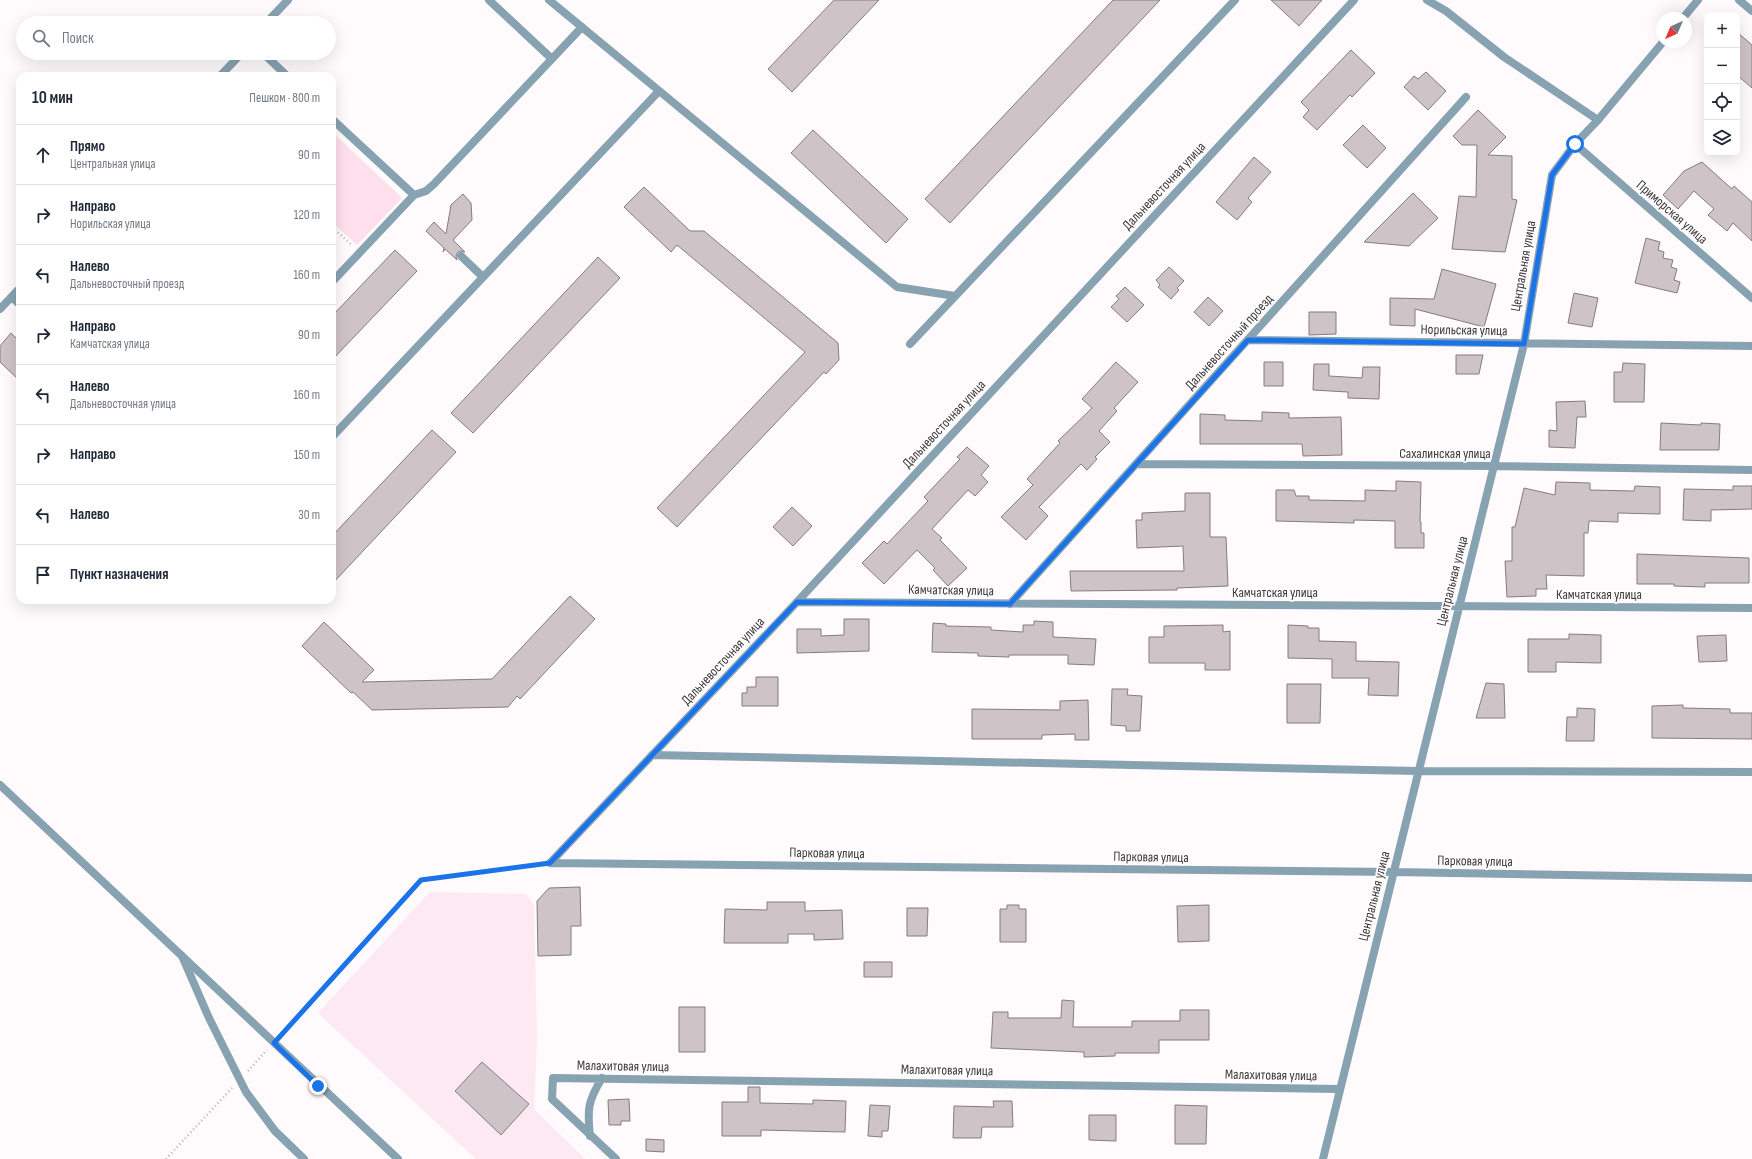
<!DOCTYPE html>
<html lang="ru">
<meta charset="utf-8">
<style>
body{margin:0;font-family:"Sofia Sans Condensed",sans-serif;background:#f6f6f7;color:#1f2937}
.controls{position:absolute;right:12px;top:12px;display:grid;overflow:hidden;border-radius:8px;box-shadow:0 4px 16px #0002}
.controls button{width:36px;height:36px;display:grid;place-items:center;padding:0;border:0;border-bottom:1px solid #e0e1e3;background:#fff;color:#1f2937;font:20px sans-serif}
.compass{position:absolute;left:1656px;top:12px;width:36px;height:36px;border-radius:50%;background:#fff;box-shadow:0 4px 16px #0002;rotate:224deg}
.stop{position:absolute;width:12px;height:12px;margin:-9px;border:3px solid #1a73e8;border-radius:50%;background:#fff}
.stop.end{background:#1a73e8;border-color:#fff;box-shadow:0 1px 4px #0008}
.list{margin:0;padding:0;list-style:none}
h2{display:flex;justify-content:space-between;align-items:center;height:52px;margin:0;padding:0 16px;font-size:17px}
h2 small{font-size:13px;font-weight:400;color:#747a83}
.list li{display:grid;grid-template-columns:26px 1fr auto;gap:12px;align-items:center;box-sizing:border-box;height:60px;padding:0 16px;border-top:1px solid #e0e1e3}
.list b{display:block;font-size:15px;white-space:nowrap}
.list p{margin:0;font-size:13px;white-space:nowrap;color:#747a83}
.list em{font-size:13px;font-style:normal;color:#747a83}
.icon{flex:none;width:22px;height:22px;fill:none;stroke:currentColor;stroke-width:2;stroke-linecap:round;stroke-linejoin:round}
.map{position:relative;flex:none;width:1752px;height:1159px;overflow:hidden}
.search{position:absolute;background:#fff;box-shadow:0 4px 16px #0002;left:16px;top:16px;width:320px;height:44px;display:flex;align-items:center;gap:10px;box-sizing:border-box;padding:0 14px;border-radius:22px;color:#747a83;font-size:15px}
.panel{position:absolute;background:#fff;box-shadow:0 4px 16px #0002;left:16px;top:72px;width:320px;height:532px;border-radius:12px}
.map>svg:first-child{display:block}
.built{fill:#fde9f1}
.green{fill:#fedfeb}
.building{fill:#cec3c7;stroke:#867b7f}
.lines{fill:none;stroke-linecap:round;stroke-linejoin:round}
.path{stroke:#b9b4b6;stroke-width:2.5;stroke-dasharray:1 3;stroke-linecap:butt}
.lane{stroke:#87a2b0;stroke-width:8}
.street{stroke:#87a2b0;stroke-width:8}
.route{stroke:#1a73e8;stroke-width:5}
.labels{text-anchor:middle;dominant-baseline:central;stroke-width:3.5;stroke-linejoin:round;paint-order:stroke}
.street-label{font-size:14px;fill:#3e393b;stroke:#fff}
</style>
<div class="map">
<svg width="1752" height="1159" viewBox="0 0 1752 1159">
<rect width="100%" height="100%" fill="#fffafc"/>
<!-- built -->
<path class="built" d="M430,892L526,894L534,905L537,1039L534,1109L585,1159H476L318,1013Z"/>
<!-- green -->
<path class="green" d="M332,132L402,198L357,245L332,222Z"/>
<!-- building -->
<path class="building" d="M834,0H879L792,92L768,69Z
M1113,0H1160L950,223L925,199Z
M1271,0H1322L1299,26Z
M1737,32L1752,45V88L1737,75Z
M1351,50L1375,73L1352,97L1350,95L1317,130L1303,117L1309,110L1301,102Z
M1426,72L1446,91L1428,110L1404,87L1414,76L1418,79Z
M1478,110L1506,137L1488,155L1512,156V199L1517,200L1505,252L1452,249L1459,196L1476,197L1477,145H1462L1453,136Z
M1363,125L1386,148L1367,168L1343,145Z
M813,130L908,219L886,243L791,153Z
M1254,157L1271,172L1248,198L1252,202L1237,220L1216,202Z
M1702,162L1732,189L1734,186L1752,202V241L1733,223L1727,231L1708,215L1714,209L1694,191L1678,209L1663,195L1684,171Z
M644,187L690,231H704L838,343L839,360L826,374L824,372L677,527L657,508L805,352L677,245L671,252L624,207Z
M1413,193L1438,218L1409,246L1364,242Z
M463,194L471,203L472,220L453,240L465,252L460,251L457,253L456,257L457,260L445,249L443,252L444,248L426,231L434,222L446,234L451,205Z
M1646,238L1660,242L1658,250L1664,252L1663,258L1673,260L1671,267L1677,269L1674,280L1680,282L1677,293L1635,283Z
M395,250L417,271L332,360V316Z
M598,257L620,278L473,433L451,413Z
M1169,267L1184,281L1177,288L1179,290L1171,299L1158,287L1160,285L1156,280Z
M1442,269L1496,284L1484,327L1415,309V326L1390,325V298L1434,299Z
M1125,287L1144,305L1127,322L1111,307L1119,299L1116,296Z
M1574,293L1598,298L1592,327L1568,323Z
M1208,297L1223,311L1209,326L1194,312Z
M1309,312H1336V334L1309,335Z
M11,333L20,342V381L0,362V346Z
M1456,355H1483L1479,374H1456Z
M1116,362L1138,382L1114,408L1117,411L1099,431L1110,442L1095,457L1097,459L1087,470L1081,464L1039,507L1048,516L1026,540L1001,517L1033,485L1027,479L1060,443L1058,441L1092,408L1082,399Z
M1264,362H1283V386H1264Z
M1623,363L1645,364L1644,402H1614V372H1622Z
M1314,364H1329V376L1362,378L1363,367H1380L1379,399L1348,398V392L1313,390Z
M1585,401L1586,417H1577L1575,448L1549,447V430L1557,431L1556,402Z
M1262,412L1289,413V418L1341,417L1342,455L1303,456L1302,444H1200V414L1225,415V420L1262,421Z
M1661,423L1701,425V423L1720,424L1719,450H1660Z
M432,430L456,452L332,584V536Z
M967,447L989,466L981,475L988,482L975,496L968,490L932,529L942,538L940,540L967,568L948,586L933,570L935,568L917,550L884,584L862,563L884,541L887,544L928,501L924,497L960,459L957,457Z
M1396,481L1421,482L1420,522H1421V533H1424V548H1395V521L1354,520V523L1276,521V490H1294L1296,496H1309V500L1365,501V490L1396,491Z
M1556,482L1590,483V490L1634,491L1635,486L1660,487V514L1618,513V522L1589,521L1588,533H1584V576L1546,575L1547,589H1536V596L1507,597L1505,561H1512V527H1515L1524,488L1555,495Z
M1733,486H1752V509L1711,510V521L1683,520L1684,489L1733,490Z
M1185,493H1210V537H1226L1228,586L1177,588V590L1071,591L1070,571H1184L1183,546L1137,548L1136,520H1142V513L1185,511Z
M792,507L812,526L793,546L773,527Z
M1637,554L1749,558V583H1705V587L1674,586V584H1637Z
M570,596L595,619L520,699L517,696L508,707L372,710L353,692L351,693L302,646L324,622L374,670L362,682L492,679Z
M844,619H869V651L797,653V629H821V636L844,635Z
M1034,621L1053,622V637L1096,639L1094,665L1068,664V655H1009V657L978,656V653L932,652L933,623L946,624V626L991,627V630L1023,632V625H1034Z
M1223,625V632L1230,631V670H1205V663H1149V637H1164V626Z
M1288,625L1308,626V628H1319V641L1356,642V661L1399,662L1398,696L1368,695L1369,678H1332V659L1288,658Z
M1569,634L1601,635V663L1556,662V672H1528V639H1569Z
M1726,635L1727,661L1699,662L1697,636Z
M756,677H778V706H742V693H747V687H756Z
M1486,683L1504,684L1505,718H1476Z
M1287,684H1321L1320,723H1287Z
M1112,689H1128L1127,695L1142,696L1140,731H1126V726L1111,725Z
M1088,700L1089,740H1075V734L1042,735V739H972V709L1060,710V701Z
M1683,705V708L1730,709V713H1752V739L1652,738V706Z
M1577,708L1595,709L1594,741H1566L1567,717H1577Z
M580,887L581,926H571V955L538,956L537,901L549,888Z
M767,902H805V911L842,910L843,939L814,940V934H788V943H724L725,909L767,910Z
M1007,905H1019V909H1026V942H1000V909H1007Z
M1209,905V941L1178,942L1177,906Z
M907,908H928L927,936H907Z
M864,962H892V977H864Z
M1062,1000L1074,1001L1073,1027H1132V1021H1180V1010H1209V1040H1159V1053H1115V1056L1084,1057V1052L991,1048L993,1012H1008V1018H1061Z
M679,1007H705V1052H679Z
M482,1062L529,1104L501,1135L455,1091Z
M748,1087H760V1103L813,1104V1100L846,1101L845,1132L761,1130V1136H722V1102H748Z
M629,1099L630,1121H621V1125H609L608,1100Z
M993,1101H1012L1013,1127H982L981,1138H953L954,1106L994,1107Z
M870,1105L890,1106L888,1131H882V1137L868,1136Z
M1175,1105L1207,1106L1206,1144H1175Z
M1089,1115H1116V1141L1089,1140Z
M646,1139L664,1140V1152L646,1151Z"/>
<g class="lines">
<!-- path -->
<path class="path" d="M332,227L352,245
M282,1034L421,880L539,864
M248,1071L267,1050
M166,1159L232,1088"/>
<!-- lane -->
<path class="lane" d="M489,0L552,59
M549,0L897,287L955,296
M1427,0L1446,11L1504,57L1598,120
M263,53L287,76
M332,119L414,195L332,282
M414,195L426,191L434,184L582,27
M461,256L483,277
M12,297L20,305
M910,344L1235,0
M332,437L659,91
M182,956L209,1018L246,1092L275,1131L304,1159"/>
<!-- street -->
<path class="street" d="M1739,0L1752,11
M1683,18L1698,0
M266,23L288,0
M220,76L242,53
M1575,144L1752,298
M0,309L20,288
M1248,340L1752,346
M1137,464L1493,466L1752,470
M797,602L1752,608
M1010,604L1466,97
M652,755L1418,771L1752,772
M0,785L398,1159
M550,863L1394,872L1752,878
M550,863L797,602L1354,0
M590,1136C587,1109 588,1101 602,1078
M616,1159L552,1099L553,1078L1340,1089
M1323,1159L1524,344L1552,175L1575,144L1598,120L1663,42"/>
</g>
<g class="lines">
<!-- route -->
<path class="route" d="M318,1086L274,1043L421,880L550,863L797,602L1010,604L1248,340L1524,344L1552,175L1575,144"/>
</g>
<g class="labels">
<!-- street labels -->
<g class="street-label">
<text transform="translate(1164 186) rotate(-47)">Дальневосточная улица</text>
<text transform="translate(1672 212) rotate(41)">Приморская улица</text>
<text transform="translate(1523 266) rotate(-80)">Центральная улица</text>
<text transform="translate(1464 330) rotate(1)">Норильская улица</text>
<text transform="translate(1229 342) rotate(-48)">Дальневосточный проезд</text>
<text transform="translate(944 424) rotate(-47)">Дальневосточная улица</text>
<text x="1445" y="453">Сахалинская улица</text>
<text transform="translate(1452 581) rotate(-76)">Центральная улица</text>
<text transform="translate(951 590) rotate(1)">Камчатская улица</text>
<text x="1275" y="592">Камчатская улица</text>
<text x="1599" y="594">Камчатская улица</text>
<text transform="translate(723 661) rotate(-47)">Дальневосточная улица</text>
<text transform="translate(827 853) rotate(1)">Парковая улица</text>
<text transform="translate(1151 857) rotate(1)">Парковая улица</text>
<text transform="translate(1475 861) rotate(1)">Парковая улица</text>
<text transform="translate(1374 896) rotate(-76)">Центральная улица</text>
<text transform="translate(623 1066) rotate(1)">Малахитовая улица</text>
<text transform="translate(947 1070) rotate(1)">Малахитовая улица</text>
<text transform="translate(1271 1075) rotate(1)">Малахитовая улица</text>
</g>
</g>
</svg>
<div class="controls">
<button>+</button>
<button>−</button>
<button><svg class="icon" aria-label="locate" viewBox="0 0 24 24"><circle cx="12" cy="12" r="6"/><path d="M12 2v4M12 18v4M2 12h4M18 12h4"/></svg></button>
<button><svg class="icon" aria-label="layers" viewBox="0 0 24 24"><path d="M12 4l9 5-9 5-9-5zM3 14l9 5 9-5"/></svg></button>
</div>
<svg class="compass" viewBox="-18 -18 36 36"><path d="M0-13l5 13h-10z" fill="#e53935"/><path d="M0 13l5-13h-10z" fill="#747a83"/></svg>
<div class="stop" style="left:1575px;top:144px"></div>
<div class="stop end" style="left:318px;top:1086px"></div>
<div class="search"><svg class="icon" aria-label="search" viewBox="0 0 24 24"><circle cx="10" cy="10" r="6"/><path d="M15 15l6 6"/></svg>Поиск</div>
<section class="panel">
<h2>10 мин<small>Пешком · 800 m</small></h2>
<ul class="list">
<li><svg class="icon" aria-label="ahead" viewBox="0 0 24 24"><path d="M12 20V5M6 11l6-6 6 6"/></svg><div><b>Прямо</b><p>Центральная улица</p></div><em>90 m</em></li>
<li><svg class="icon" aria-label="right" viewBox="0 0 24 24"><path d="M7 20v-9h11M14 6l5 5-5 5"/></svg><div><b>Направо</b><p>Норильская улица</p></div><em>120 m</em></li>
<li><svg class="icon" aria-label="left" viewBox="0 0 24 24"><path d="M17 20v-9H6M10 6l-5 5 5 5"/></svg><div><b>Налево</b><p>Дальневосточный проезд</p></div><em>160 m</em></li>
<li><svg class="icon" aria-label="right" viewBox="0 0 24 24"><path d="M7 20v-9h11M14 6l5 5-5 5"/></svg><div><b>Направо</b><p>Камчатская улица</p></div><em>90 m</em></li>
<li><svg class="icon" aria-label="left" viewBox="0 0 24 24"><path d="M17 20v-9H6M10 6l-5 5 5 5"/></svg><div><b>Налево</b><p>Дальневосточная улица</p></div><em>160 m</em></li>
<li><svg class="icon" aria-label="right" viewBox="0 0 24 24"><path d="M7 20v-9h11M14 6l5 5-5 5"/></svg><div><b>Направо</b></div><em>150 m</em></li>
<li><svg class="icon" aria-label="left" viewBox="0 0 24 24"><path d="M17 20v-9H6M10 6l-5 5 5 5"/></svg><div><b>Налево</b></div><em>30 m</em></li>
<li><svg class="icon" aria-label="arrive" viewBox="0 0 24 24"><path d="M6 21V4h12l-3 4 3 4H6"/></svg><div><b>Пункт назначения</b></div></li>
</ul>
</section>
</div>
